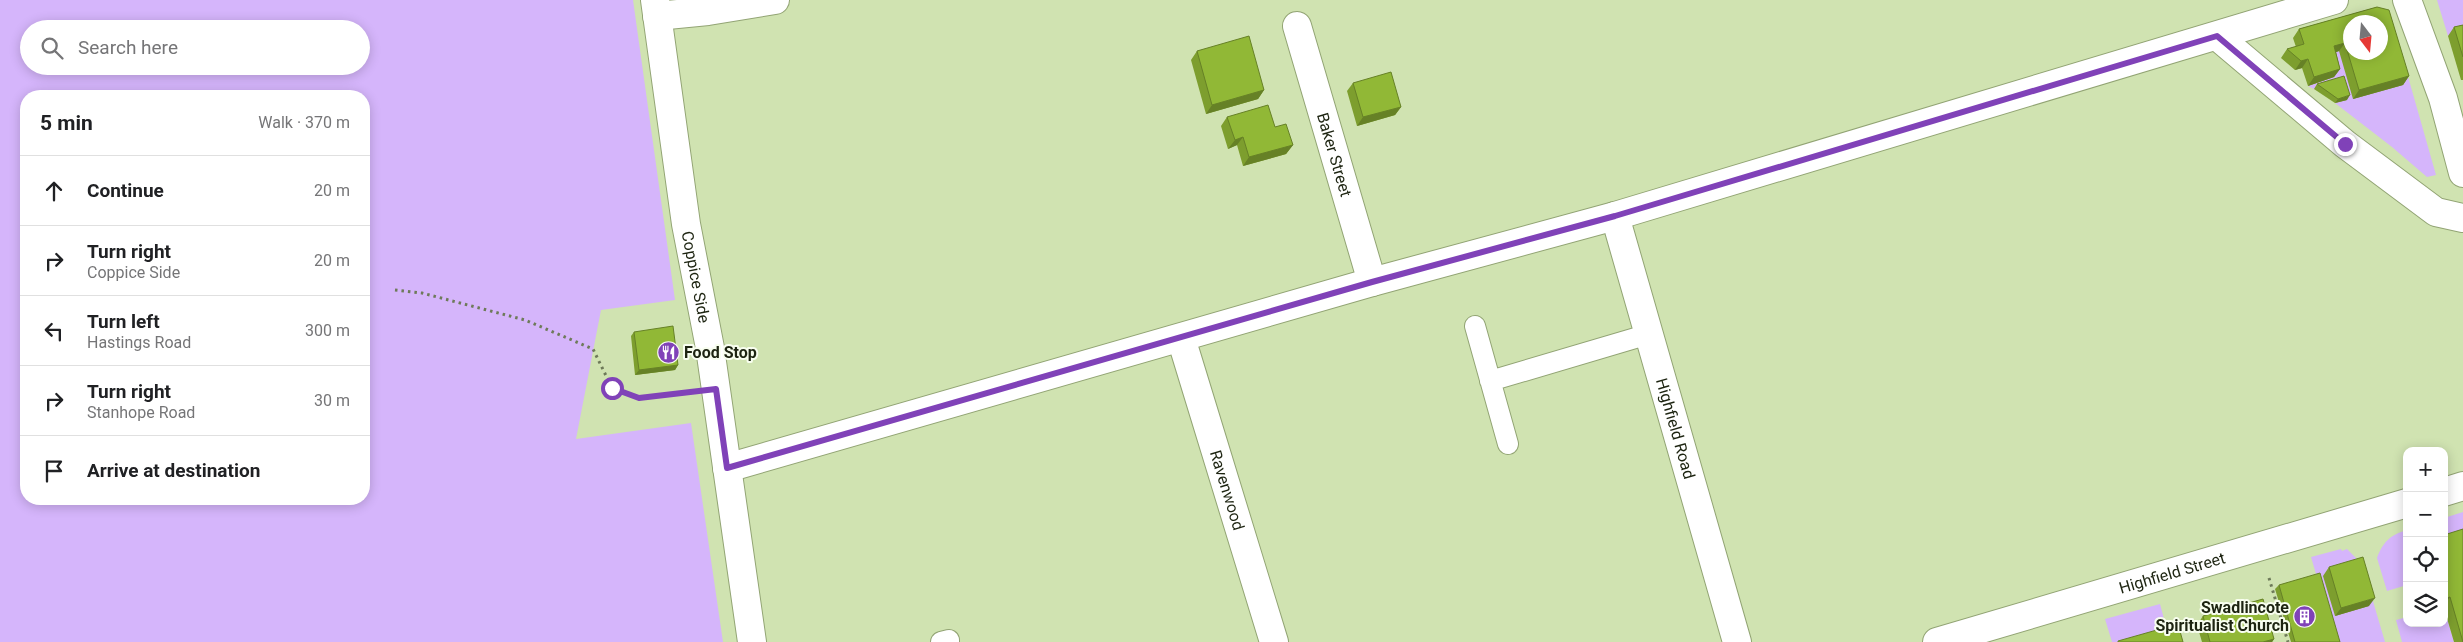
<!DOCTYPE html>
<meta charset="utf-8">
<style>
body{margin:0;font-family:Roboto,sans-serif;background:#f2f2f2;color:#202124}
.controls{position:absolute;right:15px;bottom:15px;display:grid;overflow:hidden;border-radius:10px;box-shadow:0 2px 12px #0003}
.controls button{width:45px;height:45px;display:grid;place-items:center;padding:0;border:0;border-bottom:1px solid #e0e0e0;background:#fff;color:#202124;font:25px sans-serif}
.compass{position:absolute;left:2343px;top:15px;width:45px;height:45px;border-radius:50%;background:#fff;box-shadow:0 2px 12px #0003;rotate:164deg}
.stop{position:absolute;width:15px;height:15px;margin:-11px;border:4px solid #8042b8;border-radius:50%;background:#fff}
.stop.end{background:#8042b8;border-color:#fff;box-shadow:0 1px 5px #0008}
.list{margin:0;padding:0;list-style:none}
h2{display:flex;justify-content:space-between;align-items:center;height:65px;margin:0;padding:0 20px;font-size:21px}
h2 small{font-size:16px;font-weight:400;color:#757577}
.list li{display:grid;grid-template-columns:32px 1fr auto;gap:15px;align-items:center;box-sizing:border-box;height:70px;padding:0 20px;border-top:1px solid #e0e0e0}
.list b{display:block;font-size:19px;white-space:nowrap}
.list p{margin:0;font-size:16px;white-space:nowrap;color:#757577}
.list em{font-size:16px;font-style:normal;color:#757577}
.icon{flex:none;width:28px;height:28px;fill:none;stroke:currentColor;stroke-width:2;stroke-linecap:round;stroke-linejoin:round}
.map{position:relative;flex:none;width:2463px;height:642px;overflow:hidden}
.search{position:absolute;background:#fff;box-shadow:0 2px 12px #0003;left:20px;top:20px;width:350px;height:55px;display:flex;align-items:center;gap:12px;box-sizing:border-box;padding:0 18px;border-radius:28px;color:#757577;font-size:19px}
.panel{position:absolute;background:#fff;box-shadow:0 2px 12px #0003;left:20px;top:90px;width:350px;height:415px;border-radius:20px}
.map>svg:first-child{display:block}
.green{fill:#d5b5fb;fill-rule:evenodd}
.lines{fill:none;stroke-linecap:round;stroke-linejoin:round}
.service-casing{stroke:#92a474;stroke-width:22}
.minor-casing{stroke:#92a474;stroke-width:30}
.tertiary-casing{stroke:#92a474;stroke-width:30}
.path{stroke:#6e7a59;stroke-width:3;stroke-dasharray:2.5 4;stroke-linecap:butt}
.service{stroke:#fff;stroke-width:20}
.minor{stroke:#fff;stroke-width:28}
.tertiary{stroke:#fff;stroke-width:28}
.wall{fill:#7d9e2e}
.shaded-wall{fill:#668126}
.building{fill:#91b836;stroke:#668126;fill-rule:evenodd}
.route{stroke:#8042b8;stroke-width:6}
.labels{text-anchor:middle;dominant-baseline:central;stroke-width:4;stroke-linejoin:round;paint-order:stroke}
.street-label{font-size:16px;fill:#1d2411;stroke:#f8feef}
.poi-label{font-size:16px;font-weight:bold;fill:#1d2411;stroke:#f8feef;text-anchor:start}
</style>
<div class="map">
<svg width="2463" height="642" viewBox="0 0 2463 642">
<rect width="100%" height="100%" fill="#d0e3b1"/>
<!-- green -->
<path class="green" d="M0,0H633L675,300L601,310L576,439L691,423L723,642H0ZM29,29H361V66H29ZM26,96H364V499H26Z
M2437,0H2463V31L2448,36Z
M2339,51L2407,73L2436,175L2427,177L2392,147L2335,103L2346,100L2341,81L2314,89L2308,86L2334,77L2328,55Z
M2463,512V550L2444,541V518Z
M2407,530V585L2387,591L2377,558C2383,542 2390,535 2407,530Z
M2341,549L2342,551L2347,549L2362,564L2385,642H2336L2311,557Z
M2160,604L2167,630L2125,642H2112L2105,619Z
M2444,608L2454,642H2402L2396,620L2407,617V623H2444Z"/>
<g class="lines">
<defs>
<path id="service" d="M1475,326L1508,444
M1490,381L1649,334
M941,642L949,640V642"/>
<g id="minor">
<path d="M657,16L708,11L775,0"/>
<path id="s1" d="M1297,26L1372,282"/>
<path d="M2217,36L2345,144L2436,212L2463,218"/>
<path id="s2" d="M1615,216L1737,642"/>
<path id="s3" d="M1181,338L1274,642"/>
<path d="M727,468L1372,282L1615,216L2334,0"/>
<path d="M2444,492L2463,486"/>
<path id="s4" d="M1937,642L2407,503"/>
</g>
<g id="tertiary">
<path id="s5" d="M655,0L686,224L710,348L752,642"/>
<path d="M2407,0L2443,98L2463,173"/>
</g>
</defs>
<!-- service casing -->
<use href="#service" class="service-casing"/>
<!-- minor casing -->
<use href="#minor" class="minor-casing"/>
<!-- tertiary casing -->
<use href="#tertiary" class="tertiary-casing"/>
<!-- path -->
<path class="path" d="M395,290L422,293L525,320L593,349L612,388L639,398L685,393
M2269,578L2288,642"/>
<!-- service -->
<use href="#service" class="service"/>
<!-- minor -->
<use href="#minor" class="minor"/>
<!-- tertiary -->
<use href="#tertiary" class="tertiary"/>
</g>
<!-- wall -->
<path class="wall" d="M2377,7L2409,76L2403,85L2353,99L2339,51L2336,52L2340,69L2334,77L2308,86L2302,68L2295,70L2281,58L2287,49L2296,47L2293,38L2299,29Z
M2463,25V80H2461L2448,36L2454,27Z
M1197,51L1264,90L1258,99L1206,114L1191,60Z
M1353,83L1401,107L1395,115L1357,126L1347,91Z
M2317,84L2347,100L2335,103L2314,89Z
M1227,117L1275,127L1293,145L1286,154L1243,166L1237,145L1228,149L1221,126Z
M634,332L678,365L675,370L635,375L631,336Z
M2444,535L2463,642H2454L2444,608Z
M2329,567L2369,606L2335,616L2323,576Z
M2279,585L2340,642H2291L2275,589Z
M2203,616L2274,639L2272,642H2202L2197,625Z"/>
<!-- shaded-wall -->
<path class="shaded-wall" d="M2345,43L2339,51L2328,55L2334,46Z
M2308,59L2302,68L2295,70L2301,61Z
M2340,69L2334,77L2308,86L2314,77Z
M2409,76L2403,85L2353,99L2359,90Z
M1264,90L1258,99L1206,114L1212,105Z
M2350,95L2347,100L2335,103L2338,99Z
M1401,107L1395,115L1357,126L1363,117Z
M1243,137L1237,145L1228,149L1235,140Z
M1293,145L1286,154L1243,166L1249,157Z
M678,365L675,370L635,375L639,370Z
M2450,597L2444,605V599Z
M2375,598L2369,606L2335,616L2341,608Z
M2274,639L2272,642H2263Z"/>
<!-- building -->
<path class="building" d="M2377,7L2389,10L2409,76L2359,90L2345,43L2334,46L2340,69L2314,77L2308,59L2301,61L2287,49L2304,44L2299,29ZM2350,22H2380V52H2350Z
M2463,25V57L2454,27Z
M1249,36L1264,90L1212,105L1197,51Z
M1391,72L1401,107L1363,117L1353,83Z
M2344,76L2350,95L2338,99L2317,84Z
M1268,105L1275,127L1286,124L1293,145L1249,157L1243,137L1235,140L1227,117Z
M673,326L678,365L639,370L634,332Z
M2463,529V642L2450,597L2444,599V535Z
M2363,557L2375,598L2341,608L2329,567Z
M2320,573L2340,642H2295L2279,585Z
M2263,599L2274,639L2263,642H2210L2203,616Z
M2178,624L2183,642H2118V641Z"/>
<g class="lines">
<!-- route -->
<path class="route" d="M612,388L639,398L716,389L727,468L1372,282L1615,216L2217,36L2345,144"/>
</g>
<!-- icons -->
<defs>
<symbol id="restaurant-disc" viewBox="-11 -11 22 22"><circle r="9.5" fill="#8042b8" stroke="#f8feef"/><path d="M-5-6h1v4h1v-4h1v4h1v-4h1v5L-1.5 .5V6h-2V.5L-5-1ZM5-6V6H3V1.5H1.5Q1.5-4 5-6Z" fill="#fff"/></symbol>
<symbol id="building-disc" viewBox="-11 -11 22 22"><circle r="9.5" fill="#8042b8" stroke="#f8feef"/><path d="M-4-6H4V6H1V3H-1V6H-4ZM-2.5-4.3h1.7v1.8h-1.7ZM.8-4.3h1.7v1.8H.8ZM-2.5-1h1.7V.8h-1.7ZM.8-1h1.7V.8H.8Z" fill="#fff"/></symbol>
</defs>
<g fill-rule="evenodd">
<use href="#restaurant-disc" x="656" y="340" width="25" height="25"/>
<use href="#building-disc" x="2292" y="604" width="25" height="25"/>
</g>
<g class="labels">
<!-- street labels -->
<g class="street-label">
<text stroke="none"><textPath href="#s1" startOffset="134">Baker Street</textPath></text>
<text stroke="none"><textPath href="#s5" startOffset="280">Coppice Side</textPath></text>
<text stroke="none"><textPath href="#s2" startOffset="221">Highfield Road</textPath></text>
<text stroke="none"><textPath href="#s3" startOffset="159">Ravenwood</textPath></text>
<text stroke="none"><textPath href="#s4" startOffset="245">Highfield Street</textPath></text>
</g>
<!-- poi labels -->
<g class="poi-label">
<text x="684" y="352">Food Stop</text>
<text x="2289" y="607" text-anchor="end">Swadlincote<tspan x="2289" dy="18">Spiritualist Church</tspan></text>
</g>
</g>
</svg>
<div class="controls">
<button>+</button>
<button>−</button>
<button><svg class="icon" aria-label="locate" viewBox="0 0 24 24"><circle cx="12" cy="12" r="6"/><path d="M12 2v4M12 18v4M2 12h4M18 12h4"/></svg></button>
<button><svg class="icon" aria-label="layers" viewBox="0 0 24 24"><path d="M12 4l9 5-9 5-9-5zM3 14l9 5 9-5"/></svg></button>
</div>
<svg class="compass" viewBox="-18 -18 36 36"><path d="M0-13l5 13h-10z" fill="#e53935"/><path d="M0 13l5-13h-10z" fill="#757577"/></svg>
<div class="stop" style="left:612px;top:388px"></div>
<div class="stop end" style="left:2345px;top:144px"></div>
<div class="search"><svg class="icon" aria-label="search" viewBox="0 0 24 24"><circle cx="10" cy="10" r="6"/><path d="M15 15l6 6"/></svg>Search here</div>
<section class="panel">
<h2>5 min<small>Walk · 370 m</small></h2>
<ul class="list">
<li><svg class="icon" aria-label="ahead" viewBox="0 0 24 24"><path d="M12 20V5M6 11l6-6 6 6"/></svg><div><b>Continue</b></div><em>20 m</em></li>
<li><svg class="icon" aria-label="right" viewBox="0 0 24 24"><path d="M7 20v-9h11M14 6l5 5-5 5"/></svg><div><b>Turn right</b><p>Coppice Side</p></div><em>20 m</em></li>
<li><svg class="icon" aria-label="left" viewBox="0 0 24 24"><path d="M17 20v-9H6M10 6l-5 5 5 5"/></svg><div><b>Turn left</b><p>Hastings Road</p></div><em>300 m</em></li>
<li><svg class="icon" aria-label="right" viewBox="0 0 24 24"><path d="M7 20v-9h11M14 6l5 5-5 5"/></svg><div><b>Turn right</b><p>Stanhope Road</p></div><em>30 m</em></li>
<li><svg class="icon" aria-label="arrive" viewBox="0 0 24 24"><path d="M6 21V4h12l-3 4 3 4H6"/></svg><div><b>Arrive at destination</b></div></li>
</ul>
</section>
</div>
